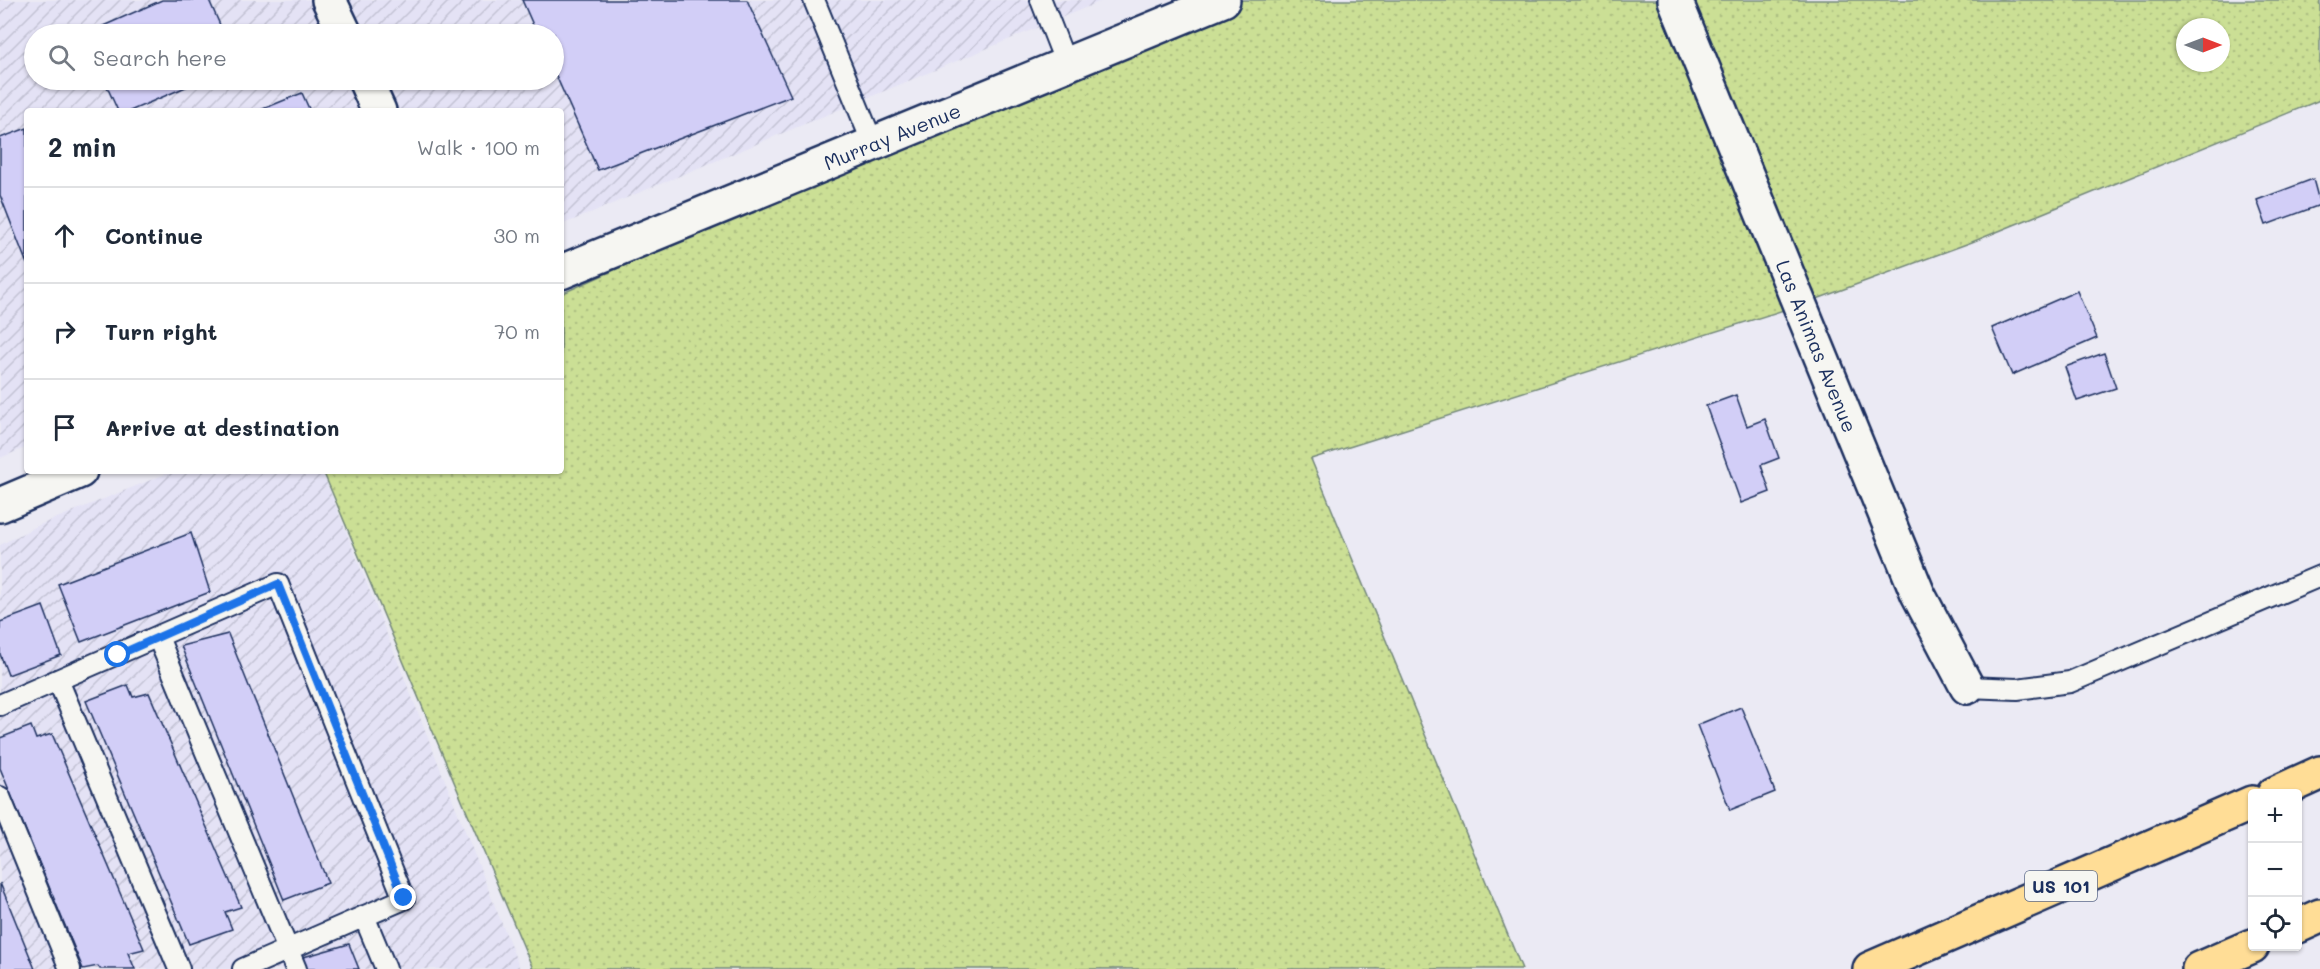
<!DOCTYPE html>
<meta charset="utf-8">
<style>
body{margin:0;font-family:Mali,sans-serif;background:#f2f2f3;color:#1f2937}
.controls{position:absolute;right:18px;bottom:18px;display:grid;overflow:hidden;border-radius:6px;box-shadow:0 2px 4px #0004}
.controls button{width:54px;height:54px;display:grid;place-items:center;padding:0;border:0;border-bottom:2px solid #e0e1e3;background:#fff;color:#1f2937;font:30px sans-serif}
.compass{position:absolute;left:2176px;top:18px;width:54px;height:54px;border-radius:50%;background:#fff;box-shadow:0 2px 4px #0004;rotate:90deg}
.stop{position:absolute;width:18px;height:18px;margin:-14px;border:4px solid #1a73e8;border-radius:50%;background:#fff}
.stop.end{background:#1a73e8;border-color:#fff;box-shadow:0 2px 6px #0008}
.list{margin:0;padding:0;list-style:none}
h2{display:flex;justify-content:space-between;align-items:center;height:78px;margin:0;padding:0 24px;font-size:26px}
h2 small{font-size:20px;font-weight:400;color:#747a83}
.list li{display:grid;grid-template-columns:39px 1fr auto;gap:18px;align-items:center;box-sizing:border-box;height:96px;padding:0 24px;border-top:2px solid #e0e1e3}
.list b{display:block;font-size:22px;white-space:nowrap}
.list em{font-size:20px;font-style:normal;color:#747a83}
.icon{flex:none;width:33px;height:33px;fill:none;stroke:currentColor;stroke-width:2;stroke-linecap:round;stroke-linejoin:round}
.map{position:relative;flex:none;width:2320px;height:969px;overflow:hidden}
.search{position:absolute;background:#fff;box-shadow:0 2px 4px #0004;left:24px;top:24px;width:540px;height:66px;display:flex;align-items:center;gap:15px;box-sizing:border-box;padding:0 21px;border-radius:33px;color:#747a83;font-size:22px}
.panel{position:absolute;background:#fff;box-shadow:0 2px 4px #0004;left:24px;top:108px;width:540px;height:366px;border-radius:6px}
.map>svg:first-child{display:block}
.industrial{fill:url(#industrial-furrows);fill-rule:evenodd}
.grass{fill:url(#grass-dots);stroke:#73877a;stroke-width:1.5;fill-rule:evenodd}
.building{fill:#d2cef7;stroke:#1b2f5e;stroke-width:1.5}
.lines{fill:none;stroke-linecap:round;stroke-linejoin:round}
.lane-casing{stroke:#1b2f5e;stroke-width:24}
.street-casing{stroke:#1b2f5e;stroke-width:38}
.highway-casing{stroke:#1b2f5e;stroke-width:38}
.lane{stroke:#f6f6f2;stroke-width:20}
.street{stroke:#f6f6f2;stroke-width:33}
.highway{stroke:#ffdd96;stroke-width:33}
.route{stroke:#1a73e8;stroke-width:8}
.labels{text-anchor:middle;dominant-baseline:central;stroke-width:4.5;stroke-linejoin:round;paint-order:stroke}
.shield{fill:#f6f6f2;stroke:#5d6b8a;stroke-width:1.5}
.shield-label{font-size:18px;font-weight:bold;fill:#1b2f5e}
.street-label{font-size:20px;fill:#1b2f5e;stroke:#f6f6f2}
</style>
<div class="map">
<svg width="2320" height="969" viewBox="0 0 2320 969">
<defs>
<pattern id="industrial-furrows" width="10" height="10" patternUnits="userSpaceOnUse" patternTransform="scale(1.5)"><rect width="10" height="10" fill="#e4e2f5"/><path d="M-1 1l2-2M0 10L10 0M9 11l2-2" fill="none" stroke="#c3c2d4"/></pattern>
<pattern id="grass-dots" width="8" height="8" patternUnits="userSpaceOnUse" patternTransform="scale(1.5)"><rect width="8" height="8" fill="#cbdf95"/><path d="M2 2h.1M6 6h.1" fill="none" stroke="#aec083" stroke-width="1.8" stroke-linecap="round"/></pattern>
</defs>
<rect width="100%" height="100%" fill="#ebeaf4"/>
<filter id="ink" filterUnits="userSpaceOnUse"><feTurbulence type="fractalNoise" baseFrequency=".0167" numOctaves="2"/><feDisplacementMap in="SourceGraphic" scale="12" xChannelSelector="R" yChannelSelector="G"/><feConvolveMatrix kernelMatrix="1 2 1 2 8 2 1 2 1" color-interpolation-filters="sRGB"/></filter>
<g filter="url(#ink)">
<!-- industrial -->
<path class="industrial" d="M0,0H1104L561,225V111H27V447L0,458ZM34,34H554V80H34Z
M173,471H322L520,969H0V545L37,526Z"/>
<!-- grass -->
<path class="grass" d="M1228,0H2320V100L1972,242L1806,303L1311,459L1522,969H533L323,471H561V294L1092,55ZM2185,27H2221V63H2185Z"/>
<!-- building -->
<path class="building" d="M162,0H209L224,34H85Z
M522,0H747L791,96L598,170L554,71V34H537Z
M104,80H202L130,111H118Z
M302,93L310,111H258Z
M27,128V264L0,195V138Z
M2313,179L2320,205L2266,225L2257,200Z
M2077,291L2097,338L2012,375L1992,328Z
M2104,353L2116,388L2077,401L2065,367Z
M1736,395L1747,426L1765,419L1779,458L1761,465L1770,492L1741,503L1706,406Z
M191,533L210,592L81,642L58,584Z
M43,606L61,655L8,675L0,654V622Z
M228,634L328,883L284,900L181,646Z
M128,685L133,697L149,693L241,907L225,912L232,929L189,944L86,701Z
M1741,707L1775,792L1730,810L1697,725Z
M31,726L36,739L52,734L144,949L128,953L135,969H100L98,966L83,969L0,768V738Z
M0,883L35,969H0Z
M349,944L359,969H305L300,958Z"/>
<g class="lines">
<defs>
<path id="lane" d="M814,0L873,144
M1041,0L1066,64
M158,637L296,969
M58,680L179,969
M1967,687L2017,689L2070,682L2320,576
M0,705L278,584L404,899L243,969
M0,797L70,969
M364,916L386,969"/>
<path id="street" d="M329,0L345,34
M1675,0L1918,594L1967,687
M365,80L379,111
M561,272L1223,0
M0,505L80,471"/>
<path id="highway" d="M2274,794L2320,773
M2298,926L2320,916
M1870,969L2252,803
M2199,969L2252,946"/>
</defs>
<!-- lane casing -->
<use href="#lane" class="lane-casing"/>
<!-- street casing -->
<use href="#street" class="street-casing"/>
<!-- highway casing -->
<use href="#highway" class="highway-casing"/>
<!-- lane -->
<use href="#lane" class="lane"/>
<!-- street -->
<use href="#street" class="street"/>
<!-- highway -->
<use href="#highway" class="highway"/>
</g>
</g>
<g class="lines" filter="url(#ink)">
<!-- route -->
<path class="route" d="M118,655L278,584L404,898"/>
</g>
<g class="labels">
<!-- shield labels -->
<rect class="shield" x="2025" y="871" width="72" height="30" rx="4.5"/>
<g class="shield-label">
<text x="2061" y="886">US 101</text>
</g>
<!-- street labels -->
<g class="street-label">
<text transform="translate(892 136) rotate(-22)">Murray Avenue</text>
<text transform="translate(1817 346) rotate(68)">Las Animas Avenue</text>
</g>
</g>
</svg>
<div class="controls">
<button>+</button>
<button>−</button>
<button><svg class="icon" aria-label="locate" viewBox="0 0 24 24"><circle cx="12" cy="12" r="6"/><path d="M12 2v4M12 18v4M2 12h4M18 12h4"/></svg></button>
</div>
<svg class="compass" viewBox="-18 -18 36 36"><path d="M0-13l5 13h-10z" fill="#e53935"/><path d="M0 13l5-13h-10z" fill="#747a83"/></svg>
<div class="stop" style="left:118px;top:655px"></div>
<div class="stop end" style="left:404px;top:898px"></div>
<div class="search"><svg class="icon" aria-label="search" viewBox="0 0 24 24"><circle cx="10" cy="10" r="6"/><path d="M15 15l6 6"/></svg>Search here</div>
<section class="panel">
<h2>2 min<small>Walk · 100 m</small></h2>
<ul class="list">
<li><svg class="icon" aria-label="ahead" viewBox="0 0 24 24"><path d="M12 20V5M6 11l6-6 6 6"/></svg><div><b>Continue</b></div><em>30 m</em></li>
<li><svg class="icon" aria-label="right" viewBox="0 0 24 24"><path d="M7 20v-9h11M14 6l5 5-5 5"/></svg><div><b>Turn right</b></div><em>70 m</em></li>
<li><svg class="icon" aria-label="arrive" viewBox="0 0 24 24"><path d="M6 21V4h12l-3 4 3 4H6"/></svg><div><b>Arrive at destination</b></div></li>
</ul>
</section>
</div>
